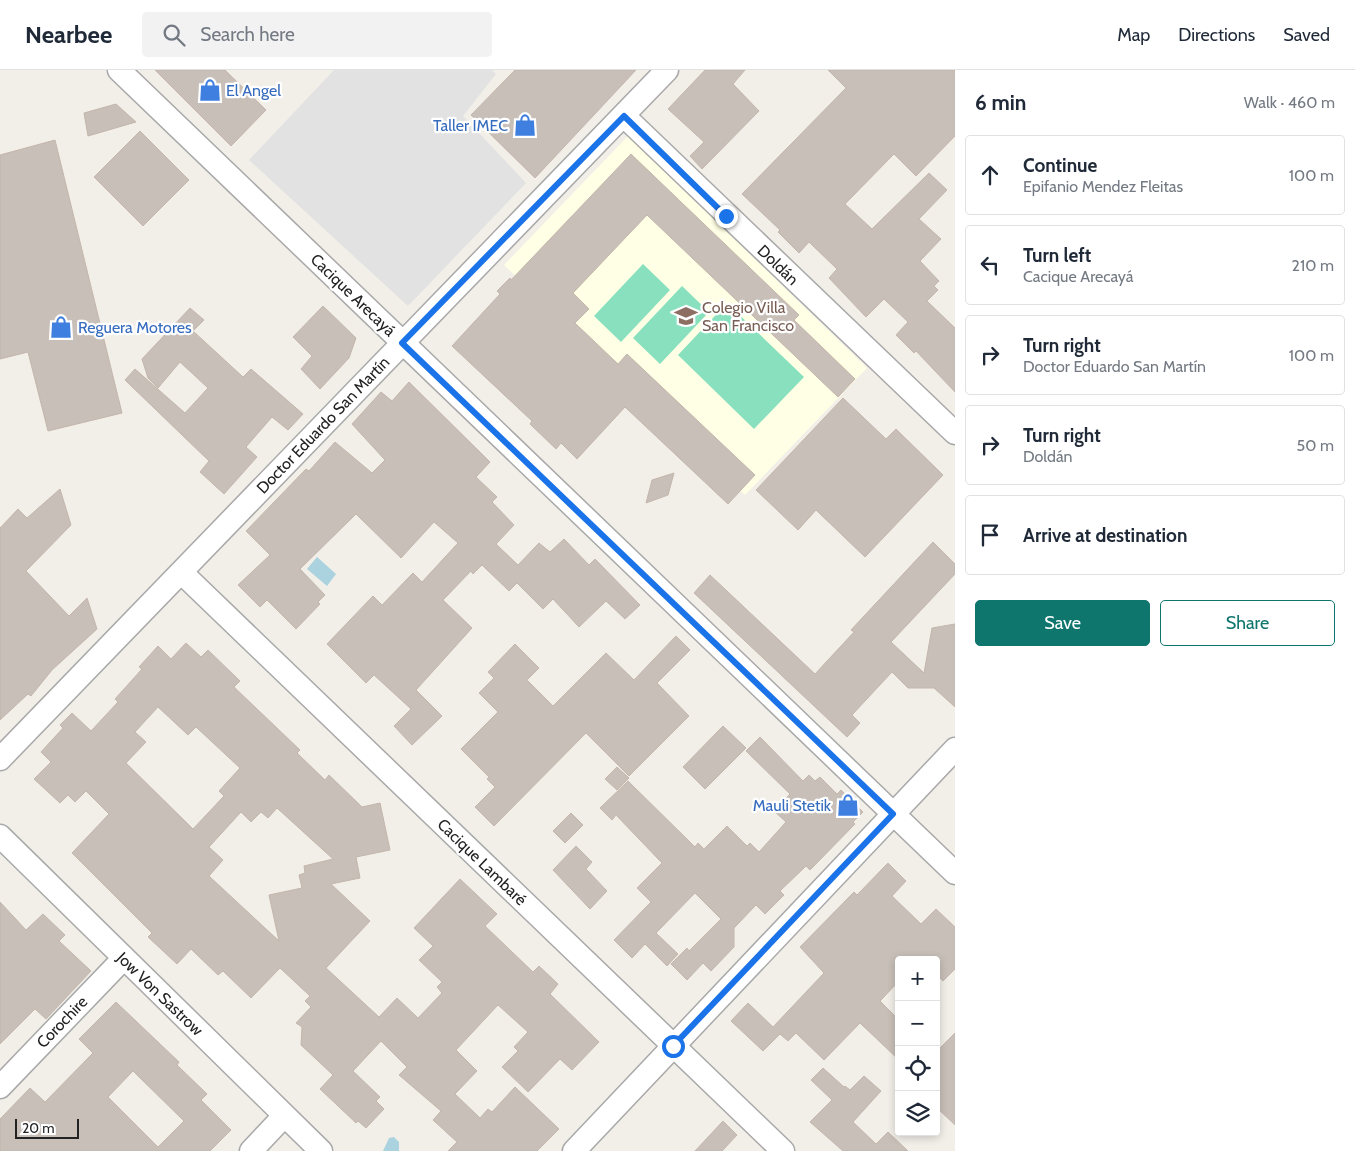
<!DOCTYPE html>
<meta charset="utf-8">
<style>
body{margin:0;font-family:Cabin,sans-serif;background:#f2f2f3;color:#1f2937}
.controls{position:absolute;right:15px;bottom:15px;display:grid;overflow:hidden;border-radius:5px;box-shadow:0 2px 8px #0003}
.controls button{width:45px;height:45px;display:grid;place-items:center;padding:0;border:0;border-bottom:1px solid #e0e1e3;background:#fff;color:#1f2937;font:25px sans-serif}
.scale{position:absolute;left:15px;bottom:12px;width:64px;box-sizing:border-box;padding-left:5px;border:2px solid #222;border-top:0;font-size:14px;line-height:18px;white-space:nowrap;color:#222;-webkit-text-stroke:4px #fff;paint-order:stroke}
.stop{position:absolute;width:15px;height:15px;margin:-11px;border:4px solid #1a73e8;border-radius:50%;background:#fff}
.stop.end{background:#1a73e8;border-color:#fff;box-shadow:0 1px 5px #0008}
.list{margin:0;padding:0;list-style:none}
h2{display:flex;justify-content:space-between;align-items:center;height:65px;margin:0;padding:0 20px;font-size:21px}
h2 small{font-size:16px;font-weight:400;color:#747a83}
.list li{display:grid;grid-template-columns:32px 1fr auto;gap:15px;align-items:center;box-sizing:border-box;height:80px;margin:0 10px 10px;padding:0 10px;border:1px solid #e0e1e3;border-radius:5px}
.list b{display:block;font-size:19px;white-space:nowrap}
.list p{margin:0;font-size:16px;white-space:nowrap;color:#747a83}
.list em{font-size:16px;font-style:normal;color:#747a83}
.actions{display:flex;gap:10px;padding:15px 20px}
.actions a{flex:1;padding:11px 0;border:1px solid #0f766e;border-radius:5px;text-align:center;font-size:18px;color:#0f766e}
.actions .main{background:#0f766e;color:#fff}
.icon{flex:none;width:28px;height:28px;fill:none;stroke:currentColor;stroke-width:2;stroke-linecap:round;stroke-linejoin:round}
.map{position:relative;flex:none;width:955px;height:1081px;overflow:hidden}
header{display:flex;align-items:center;gap:30px;box-sizing:border-box;height:70px;padding:0 25px;background:#fff;border-bottom:1px solid #e0e1e3}
header strong{font-size:24px}
nav{display:flex;gap:28px;margin-inline-start:auto;font-size:18px}
.search{width:350px;height:45px;background:#f2f2f3;display:flex;align-items:center;gap:12px;box-sizing:border-box;padding:0 18px;border-radius:5px;color:#747a83;font-size:19px}
main{display:flex}
aside{flex:1;background:#fff}
.map>svg:first-child{display:block}
.education{fill:#ffffe5}
.pitch{fill:#88e0be}
.parking{fill:#e2e2e2}
.water{fill:#aad3df}
.building{fill:#c7bfb8;stroke:#c4b6ab;fill-rule:evenodd}
.lines{fill:none;stroke-linecap:round;stroke-linejoin:round}
.minor-casing{stroke:#a9a9a9;stroke-width:25}
.minor{stroke:#fff;stroke-width:22}
.route{stroke:#1a73e8;stroke-width:6}
.labels{text-anchor:middle;dominant-baseline:central;stroke-width:4.5;stroke-linejoin:round;paint-order:stroke}
.shop-label{font-size:16px;fill:#366cbe;stroke:#fff;text-anchor:start}
.street-label{font-size:16px;fill:#222;stroke:#fff}
.education-label{font-size:16px;fill:#785e54;stroke:#fff;text-anchor:start}
</style>
<header>
<strong>Nearbee</strong>
<div class="search"><svg class="icon" aria-label="search" viewBox="0 0 24 24"><circle cx="10" cy="10" r="6"/><path d="M15 15l6 6"/></svg>Search here</div>
<nav><a>Map</a><a>Directions</a><a>Saved</a></nav>
</header>
<main>
<div class="map">
<svg width="955" height="1081" viewBox="0 0 955 1081">
<rect width="100%" height="100%" fill="#f2efe9"/>
<!-- education -->
<path class="education" d="M628,66L867,298L745,425L504,195Z"/>
<!-- pitch -->
<path class="pitch" d="M643,194L670,220L621,272L594,246Z
M682,216L709,242L660,294L633,268Z
M727,233L804,307L754,359L678,285Z"/>
<!-- parking -->
<path class="parking" d="M334,0H492L496,4L463,46L526,113L408,236L249,90Z"/>
<!-- water -->
<path class="water" d="M317,487L336,504L327,516L307,499Z
M394,1067L399,1072V1081H383L389,1068Z"/>
<!-- building -->
<path class="building" d="M155,0H225L266,40L231,76Z
M515,0H636L535,108L471,45Z
M705,0H745L733,14L759,41L702,99L690,86L704,72L668,39Z
M828,0H955V66L916,106L894,84L845,134L872,159L929,103L947,120L919,149L941,169L920,191L939,211L934,216L938,220L927,231L955,258V322L916,281L914,283L896,265L908,252L884,229L866,247L829,208L837,199L809,172L799,183L778,162L780,160L742,124L846,18Z
M116,34L136,52L88,66L84,43Z
M140,61L189,110L143,156L94,107Z
M55,70L122,343L48,361L28,282L0,289V85Z
M631,84L799,245L794,250L855,309L838,327L647,145L573,223L589,239L575,253L618,294L627,284L755,405L728,434L625,337L577,389L561,373L556,379L530,354L532,351L452,276L500,224L497,221L510,208L511,210Z
M323,236L356,268L349,288L320,319L301,299L312,286L293,267Z
M190,238L204,250L193,261L243,307L251,299L303,344L288,360L272,347L246,377L257,387L224,424L200,402L209,391L125,310L135,299L185,343L208,318L180,292L158,318L148,308L142,289Z
M409,312L490,392L476,407L497,427L492,432L514,455L496,474L518,495L539,473L550,482L564,469L589,495L595,489L640,535L625,549L606,531L579,557L553,529L543,539L517,513L509,521L482,495L473,504L471,501L443,530L472,558L416,620L442,646L412,675L394,656L411,639L374,605L366,613L327,574L373,526L382,535L413,503L422,512L458,473L434,452L401,488L356,444L300,499L325,525L318,532L320,534L296,559L267,530L260,537L238,515L270,485L246,461L306,399L309,401L335,372L372,403L385,390L352,354L381,322L392,331Z
M843,328L886,369L896,359L943,405L865,487L816,440L798,460L756,420Z
M674,403L668,425L646,433L652,410Z
M60,419L71,455L26,501L69,546L87,528L97,559L52,600L31,626L28,624L0,650V458L18,439L27,448Z
M933,472L955,494V504L891,572L924,603L932,558L955,554V637L934,618H908L892,602L852,645L860,653L847,667L694,523L710,505L815,604L854,562L851,560Z
M676,566L690,580L657,613L689,646L629,706L586,663L494,756L475,737L495,717L487,709L489,707L461,679L498,642L479,623L494,608L488,602L515,574L539,598L527,610L553,636L606,583L634,610Z
M186,573L201,587L208,580L240,611L234,617L300,680L297,683L325,710L329,705L362,737L380,733L390,780L356,787L360,808L331,814L370,851L326,898L379,947L397,928L418,948L442,923L437,917L442,912L419,890L433,876L414,858L460,809L497,844L485,856L533,902L539,896L558,914L550,924L599,972L572,1000L560,989L528,1022L502,997L518,981L514,977L528,962L498,935L456,980L477,1001L455,1024L480,1048L488,1039L492,1042L515,1017L559,1059L537,1081H448L457,1072L433,1050L441,1041L399,1005L407,997L381,971L353,1001L380,1027L376,1031L384,1039L366,1058L358,1051L356,1053L320,1019L333,1005L301,975L302,957L296,953L311,937L305,931L310,926L280,898L251,928L223,901L218,905L191,879L177,894L148,867L152,863L72,783L109,744L86,721L75,732L68,725L60,733L34,709L51,692L41,682L63,658L60,655L72,643L91,661L118,632L115,629L142,599L139,597L158,576L171,589ZM158,637L188,665L196,657L240,698L219,721L224,726L193,759L126,693L146,672L135,662ZM277,738L333,789L304,796L305,803L299,805L302,818L269,825L279,871L209,806L223,790L209,777L241,742L251,752L261,742L268,748Z
M723,656L746,678L705,719L683,697Z
M760,667L803,711L809,705L815,711L820,707L837,724L841,720L863,742L853,752L855,754L810,800L806,796L780,821L784,825L765,844L756,835L734,858V877L711,901L703,893L687,910L671,894L687,878L689,881L721,849L695,823L656,863L678,884L667,896L645,874L632,888L614,870L651,832L637,818L662,793L616,745L612,750L600,738L628,711L695,777L698,773L704,779L727,756L747,776L750,773L759,782L786,752L774,741L790,724L746,681Z
M617,697L629,708L617,720L605,709Z
M571,743L583,755L565,773L553,761Z
M576,776L592,792L586,799L607,821L590,839L553,800Z
M888,793L906,811L892,826L921,854L936,839L955,857V899L943,911L936,904V890H899V911L880,931L899,950V990L860,953L824,990L796,963L788,971L780,964L763,981L731,951L748,933L773,957L824,903L800,877L854,822L857,825Z
M0,832L26,860L43,844L65,865L59,871L91,901L46,949L35,939L0,974Z
M116,932L179,992L177,995L207,1024L201,1030L231,1060L210,1081H0V1049L30,1018L45,1032L93,983L79,969ZM133,1001L184,1051L158,1077L108,1027Z
M955,963V1055L936,1037V982Z
M823,998L844,1017L845,1016L850,1020L864,1006L881,1021L853,1052L876,1074L888,1062L908,1081H843L810,1052L832,1030L811,1010Z
M723,1051L737,1065L722,1081H695Z"/>
<g class="lines">
<defs>
<path id="minor" d="M119,0L955,803
M624,46L955,363
M182,503L783,1081
M0,689L667,0
M0,766L321,1081
M0,1017L124,888
M251,1081L284,1046
M574,1081L955,679"/>
</defs>
<!-- minor casing -->
<use href="#minor" class="minor-casing"/>
<!-- minor -->
<use href="#minor" class="minor"/>
</g>
<g class="lines">
<!-- route -->
<path class="route" d="M673,976L893,744L402,273L624,46L726,146"/>
</g>
<!-- icons -->
<defs>
<symbol id="shop-bare" viewBox="-9 -9 18 18"><path d="M-5-2.5h2.3a2.7 3.5 0 0 1 5.4 0H5L5.5 6h-11ZM-1.5-2.5h3a1.5 2.3 0 0 0-3 0Z" fill="#3f7fe0" stroke="#fff" stroke-width="2.5" paint-order="stroke"/></symbol>
<symbol id="school-bare" viewBox="-9 -9 18 18"><path d="M0-5L7-2L0 1L-7-2ZM-4 1L0 2.5L4 1V4Q0 6-4 4Z" fill="#8d6e63" stroke="#fff" stroke-width="2.5" paint-order="stroke"/></symbol>
</defs>
<g fill-rule="evenodd">
<use href="#shop-bare" x="194" y="4" width="32" height="32"/>
<use href="#shop-bare" x="509" y="39" width="32" height="32"/>
<use href="#school-bare" x="670" y="230" width="32" height="32"/>
<use href="#shop-bare" x="45" y="241" width="32" height="32"/>
<use href="#shop-bare" x="832" y="719" width="32" height="32"/>
</g>
<g class="labels">
<!-- shop labels -->
<g class="shop-label">
<text x="226" y="20">El Angel</text>
<text x="508" y="55" text-anchor="end">Taller IMEC</text>
<text x="78" y="257">Reguera Motores</text>
<text x="831" y="735" text-anchor="end">Mauli Stetik</text>
</g>
<!-- street labels -->
<g class="street-label">
<text transform="translate(778 195) rotate(44)">Doldán</text>
<text transform="translate(353 225) rotate(44)">Cacique Arecayá</text>
<text transform="translate(323 355) rotate(-46)">Doctor Eduardo San Martín</text>
<text transform="translate(482 792) rotate(44)">Cacique Lambaré</text>
<text transform="translate(160 924) rotate(44)">Jow Von Sastrow</text>
<text transform="translate(62 952) rotate(-46)">Corochire</text>
</g>
<!-- education labels -->
<g class="education-label">
<text x="702" y="237">Colegio Villa<tspan x="702" dy="18">San Francisco</tspan></text>
</g>
</g>
</svg>
<div class="controls">
<button>+</button>
<button>−</button>
<button><svg class="icon" aria-label="locate" viewBox="0 0 24 24"><circle cx="12" cy="12" r="6"/><path d="M12 2v4M12 18v4M2 12h4M18 12h4"/></svg></button>
<button><svg class="icon" aria-label="layers" viewBox="0 0 24 24"><path d="M12 4l9 5-9 5-9-5zM3 14l9 5 9-5"/></svg></button>
</div>
<div class="scale">20 m</div>
<div class="stop" style="left:673px;top:976px"></div>
<div class="stop end" style="left:726px;top:146px"></div>
</div>
<aside>
<h2>6 min<small>Walk · 460 m</small></h2>
<ul class="list">
<li><svg class="icon" aria-label="ahead" viewBox="0 0 24 24"><path d="M12 20V5M6 11l6-6 6 6"/></svg><div><b>Continue</b><p>Epifanio Mendez Fleitas</p></div><em>100 m</em></li>
<li><svg class="icon" aria-label="left" viewBox="0 0 24 24"><path d="M17 20v-9H6M10 6l-5 5 5 5"/></svg><div><b>Turn left</b><p>Cacique Arecayá</p></div><em>210 m</em></li>
<li><svg class="icon" aria-label="right" viewBox="0 0 24 24"><path d="M7 20v-9h11M14 6l5 5-5 5"/></svg><div><b>Turn right</b><p>Doctor Eduardo San Martín</p></div><em>100 m</em></li>
<li><svg class="icon" aria-label="right" viewBox="0 0 24 24"><path d="M7 20v-9h11M14 6l5 5-5 5"/></svg><div><b>Turn right</b><p>Doldán</p></div><em>50 m</em></li>
<li><svg class="icon" aria-label="arrive" viewBox="0 0 24 24"><path d="M6 21V4h12l-3 4 3 4H6"/></svg><div><b>Arrive at destination</b></div></li>
</ul>
<div class="actions"><a class="main">Save</a><a>Share</a></div>
</aside>
</main>
